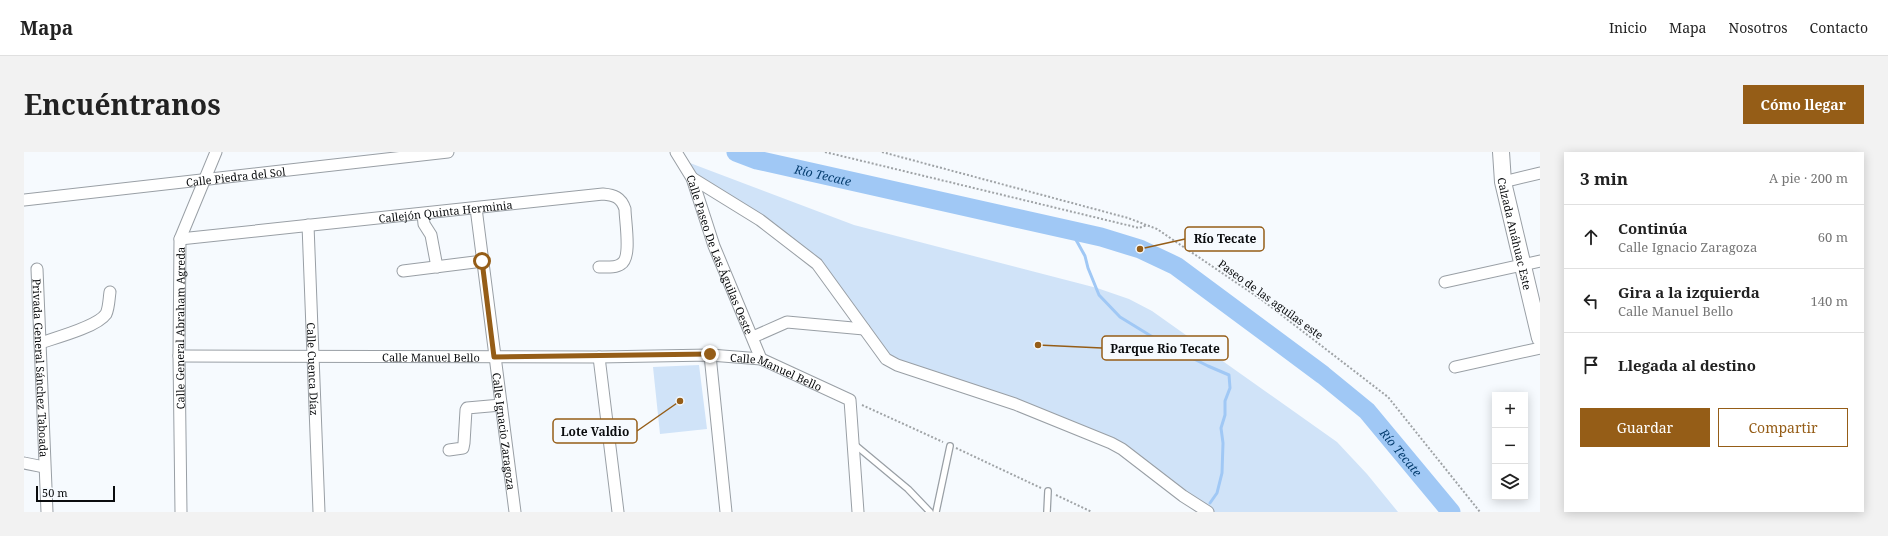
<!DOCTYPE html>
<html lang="es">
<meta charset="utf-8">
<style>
body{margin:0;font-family:"Noto Serif",serif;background:#f2f2f2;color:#222}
.controls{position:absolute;right:12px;bottom:12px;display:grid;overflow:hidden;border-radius:0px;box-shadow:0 2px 10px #0003}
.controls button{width:36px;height:36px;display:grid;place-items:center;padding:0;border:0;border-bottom:1px solid #e0e0e0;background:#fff;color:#222;font:20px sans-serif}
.scale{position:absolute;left:12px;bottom:10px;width:79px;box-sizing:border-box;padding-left:4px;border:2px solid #0a0c0e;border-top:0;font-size:11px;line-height:14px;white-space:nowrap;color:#0a0c0e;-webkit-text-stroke:3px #f6fafe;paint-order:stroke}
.stop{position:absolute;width:12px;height:12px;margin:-9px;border:3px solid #955d17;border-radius:50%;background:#fff}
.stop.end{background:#955d17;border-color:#fff;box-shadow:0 1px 4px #0008}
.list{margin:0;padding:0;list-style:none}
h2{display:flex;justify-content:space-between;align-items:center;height:52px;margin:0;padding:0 16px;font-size:17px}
h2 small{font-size:13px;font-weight:400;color:#767676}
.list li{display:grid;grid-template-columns:26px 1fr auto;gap:12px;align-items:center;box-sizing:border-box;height:64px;padding:0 16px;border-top:1px solid #e0e0e0}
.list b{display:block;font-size:15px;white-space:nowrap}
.list p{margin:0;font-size:13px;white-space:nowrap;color:#767676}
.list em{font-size:13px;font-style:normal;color:#767676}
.actions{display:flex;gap:8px;padding:12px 16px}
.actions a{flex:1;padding:9px 0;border:1px solid #955d17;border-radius:0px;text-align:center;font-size:14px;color:#955d17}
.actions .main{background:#955d17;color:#fff}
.icon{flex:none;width:22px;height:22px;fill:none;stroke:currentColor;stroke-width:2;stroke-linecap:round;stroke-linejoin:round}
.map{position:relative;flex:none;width:1516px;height:360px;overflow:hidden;border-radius:0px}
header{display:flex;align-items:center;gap:24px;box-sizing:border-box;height:56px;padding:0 20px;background:#fff;border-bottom:1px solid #e0e0e0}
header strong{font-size:19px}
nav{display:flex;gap:22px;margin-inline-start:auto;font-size:14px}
.intro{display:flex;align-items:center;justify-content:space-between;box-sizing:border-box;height:96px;padding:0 24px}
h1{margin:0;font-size:28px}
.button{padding:10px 18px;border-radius:0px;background:#955d17;color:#fff;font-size:14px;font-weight:700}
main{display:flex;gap:24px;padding:0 24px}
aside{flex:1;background:#fff;border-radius:0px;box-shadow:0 2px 10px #0003}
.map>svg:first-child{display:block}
.green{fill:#d0e3f8}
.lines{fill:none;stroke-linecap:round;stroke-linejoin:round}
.stream{stroke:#a0c8f5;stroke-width:3}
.river{stroke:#a0c8f5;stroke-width:19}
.lane-casing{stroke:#999fa5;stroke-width:8}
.street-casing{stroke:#999fa5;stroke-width:13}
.secondary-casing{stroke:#999fa5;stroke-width:18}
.path{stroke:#9fa3a6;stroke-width:2;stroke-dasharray:2 2;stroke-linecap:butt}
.lane{stroke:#fff;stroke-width:5.5}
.street{stroke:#fff;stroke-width:11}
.secondary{stroke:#fff;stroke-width:16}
.route{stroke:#955d17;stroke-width:5}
.labels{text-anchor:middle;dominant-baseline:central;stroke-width:3;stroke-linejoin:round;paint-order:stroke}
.street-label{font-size:11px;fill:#0a0c0e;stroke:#f6fafe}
.water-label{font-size:12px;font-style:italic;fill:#053d6f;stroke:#f6fafe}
.leader{fill:none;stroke:#955d17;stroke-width:1.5}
.callout-dot{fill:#955d17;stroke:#f6fafe;stroke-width:1.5}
.callout{fill:#f6fafe;stroke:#955d17;stroke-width:1.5}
.callout-label{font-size:12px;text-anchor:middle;font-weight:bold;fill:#0a0c0e}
</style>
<header>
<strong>Mapa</strong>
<nav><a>Inicio</a><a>Mapa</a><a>Nosotros</a><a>Contacto</a></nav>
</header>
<div class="intro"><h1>Encuéntranos</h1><a class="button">Cómo llegar</a></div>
<main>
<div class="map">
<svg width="1516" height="360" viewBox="0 0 1516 360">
<rect width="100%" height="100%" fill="#f6fafe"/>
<!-- green -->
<path class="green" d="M658,8L830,73L1073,136L1105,147L1128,159L1313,290L1343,322L1374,360H1180L1109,307L1066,282L859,203L810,129L686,36Z
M675,213L683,277L636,282L629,215Z"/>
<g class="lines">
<!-- stream -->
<path class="stream" d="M1044,77L1051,86L1061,104L1064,116L1075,143L1096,165L1140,192L1184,214L1205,223L1206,236L1201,249V263L1197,276L1199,291L1198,321L1193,341L1186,351"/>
<!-- river -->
<path class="river" id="s1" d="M712,0L733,8L1077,85L1116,97L1152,114L1299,223L1343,259L1427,360"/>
<defs>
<path id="lane" d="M830,292L884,337L906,360
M912,360L926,294
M1023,360L1024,339"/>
<g id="street">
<path id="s2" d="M652,0L668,26L690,94L737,207"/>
<path d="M668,26L736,68L793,112L862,207L873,213L991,252L1087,291L1098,297L1159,344L1184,360"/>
<path d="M1479,30L1516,21"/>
<path id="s3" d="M0,48L424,0"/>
<path id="s4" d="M452,56L491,360"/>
<path d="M399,62L400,72L407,83L413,115"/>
<path id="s5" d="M284,73L295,360"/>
<path id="s6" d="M156,87L579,42C590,43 597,45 601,57C601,69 608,106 597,112C592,116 582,115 575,115"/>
<path id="s7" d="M13,117L23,360"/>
<path d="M379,119L459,109"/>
<path d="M1421,130L1516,109"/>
<path d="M729,185L763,170L840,177"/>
<path d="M16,191C31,186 73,175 82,162C85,156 85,146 86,140"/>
<path d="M686,203L702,360"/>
<path id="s8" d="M155,204L575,205L686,203L737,207L826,248L834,360"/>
<path d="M575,205L594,360"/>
<path d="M1431,215L1516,196"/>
<path d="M425,298L439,296L440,291L442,258L443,256L477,253"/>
<path d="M0,311L20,315"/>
<path id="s9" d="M157,360L155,204L156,87L192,0"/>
</g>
<g id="secondary">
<path id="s10" d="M1477,0L1479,30L1516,186"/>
</g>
</defs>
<!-- lane casing -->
<use href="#lane" class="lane-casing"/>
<!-- street casing -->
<use href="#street" class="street-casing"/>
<!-- secondary casing -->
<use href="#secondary" class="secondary-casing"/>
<!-- path -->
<path class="path" d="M801,0L1107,74L1115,76L1123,73
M858,0L1104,66L1133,77L1238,148L1364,245L1456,360
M838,253L919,290
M932,296L1017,336
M1032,343L1068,360"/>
<!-- lane -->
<use href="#lane" class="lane"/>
<!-- street -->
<use href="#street" class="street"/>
<!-- secondary -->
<use href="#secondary" class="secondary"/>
</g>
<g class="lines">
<!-- route -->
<path class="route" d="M458,109L470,205L686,202"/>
</g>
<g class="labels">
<!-- street labels -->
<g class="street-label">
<text stroke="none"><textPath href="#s3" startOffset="213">Calle Piedra del Sol</textPath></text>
<text stroke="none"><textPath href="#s6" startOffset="267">Callejón Quinta Herminia</textPath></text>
<text stroke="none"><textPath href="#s10" startOffset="83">Calzada Anáhuac Este</textPath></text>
<text stroke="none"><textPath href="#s2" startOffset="112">Calle Paseo De Las Águilas Oeste</textPath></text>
<text transform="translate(1247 147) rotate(36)">Paseo de las aguilas este</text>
<text stroke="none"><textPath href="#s9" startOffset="184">Calle General Abraham Agreda</textPath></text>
<text stroke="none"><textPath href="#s8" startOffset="252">Calle Manuel Bello</textPath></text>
<text stroke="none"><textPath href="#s7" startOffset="99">Privada General Sánchez Taboada</textPath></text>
<text stroke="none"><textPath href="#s5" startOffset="144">Calle Cuenca Díaz</textPath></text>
<text stroke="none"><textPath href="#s8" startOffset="600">Calle Manuel Bello</textPath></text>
<text stroke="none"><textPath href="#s4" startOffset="225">Calle Ignacio Zaragoza</textPath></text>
</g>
<!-- water labels -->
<g class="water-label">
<text stroke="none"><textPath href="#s1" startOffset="90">Río Tecate</textPath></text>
<text stroke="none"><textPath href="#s1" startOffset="749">Río Tecate</textPath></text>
</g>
</g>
<!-- callouts -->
<path class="leader" d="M1116 97L1161 87M1014 193L1078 196M656 249L613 279"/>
<g class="callout-dot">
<circle cx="1116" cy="97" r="4"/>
<circle cx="1014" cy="193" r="4"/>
<circle cx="656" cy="249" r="4"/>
</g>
<g class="callout">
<rect x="1161" y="75" width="79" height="24" rx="4"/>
<rect x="1078" y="184" width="126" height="24" rx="4"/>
<rect x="529" y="267" width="84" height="24" rx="4"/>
</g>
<g class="callout-label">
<text x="1201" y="91">Río Tecate</text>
<text x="1141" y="201">Parque Rio Tecate</text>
<text x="571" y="284">Lote Valdio</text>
</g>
</svg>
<div class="controls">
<button>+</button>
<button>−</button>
<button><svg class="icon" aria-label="layers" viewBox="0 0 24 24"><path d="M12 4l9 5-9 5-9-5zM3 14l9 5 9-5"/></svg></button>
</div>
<div class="scale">50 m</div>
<div class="stop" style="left:458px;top:109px"></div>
<div class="stop end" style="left:686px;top:202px"></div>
</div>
<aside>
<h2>3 min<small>A pie · 200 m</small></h2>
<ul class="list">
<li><svg class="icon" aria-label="ahead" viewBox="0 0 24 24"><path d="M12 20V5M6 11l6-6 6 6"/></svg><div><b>Continúa</b><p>Calle Ignacio Zaragoza</p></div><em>60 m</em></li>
<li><svg class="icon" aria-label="left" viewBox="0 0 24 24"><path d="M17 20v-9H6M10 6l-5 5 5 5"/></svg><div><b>Gira a la izquierda</b><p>Calle Manuel Bello</p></div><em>140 m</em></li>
<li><svg class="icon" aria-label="arrive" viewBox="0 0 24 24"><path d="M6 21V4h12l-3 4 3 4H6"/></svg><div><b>Llegada al destino</b></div></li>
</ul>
<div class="actions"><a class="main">Guardar</a><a>Compartir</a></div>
</aside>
</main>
